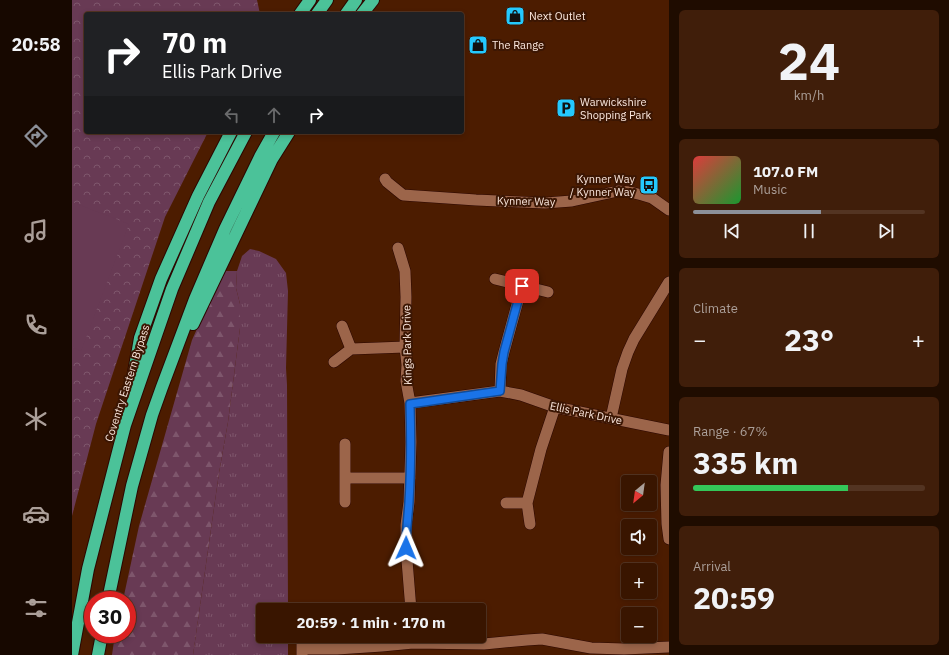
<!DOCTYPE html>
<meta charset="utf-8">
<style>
:root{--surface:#391500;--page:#401e0a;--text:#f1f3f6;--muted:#ab9f99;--line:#533422;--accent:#8c9099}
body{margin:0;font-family:"IBM Plex Sans",sans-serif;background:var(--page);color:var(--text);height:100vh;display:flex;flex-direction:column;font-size:15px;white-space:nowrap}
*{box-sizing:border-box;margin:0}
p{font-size:13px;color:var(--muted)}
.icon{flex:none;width:22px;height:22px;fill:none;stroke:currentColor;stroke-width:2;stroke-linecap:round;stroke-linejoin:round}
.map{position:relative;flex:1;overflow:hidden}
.panel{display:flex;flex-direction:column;gap:10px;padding:10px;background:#1f0c00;width:280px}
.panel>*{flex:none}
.top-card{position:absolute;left:12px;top:12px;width:380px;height:122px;border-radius:4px;box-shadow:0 2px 6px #0003,0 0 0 1px var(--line);background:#202124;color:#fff;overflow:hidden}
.needle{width:26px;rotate:209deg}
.fabs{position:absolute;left:549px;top:475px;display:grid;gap:8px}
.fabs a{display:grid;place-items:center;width:36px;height:36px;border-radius:4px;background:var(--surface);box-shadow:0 2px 6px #0003,0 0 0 1px var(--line);font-size:20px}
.speed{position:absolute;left:12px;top:591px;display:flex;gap:8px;font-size:20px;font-weight:700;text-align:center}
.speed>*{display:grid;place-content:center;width:52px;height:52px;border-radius:50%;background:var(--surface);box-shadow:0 2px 6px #0003,0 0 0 1px var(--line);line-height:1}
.speed .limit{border:6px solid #d22;background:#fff;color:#111}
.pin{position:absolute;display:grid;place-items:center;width:34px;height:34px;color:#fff;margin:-17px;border-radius:8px;box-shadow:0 2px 6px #0006}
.me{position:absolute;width:44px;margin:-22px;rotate:1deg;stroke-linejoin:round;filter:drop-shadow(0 0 3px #0008)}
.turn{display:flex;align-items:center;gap:14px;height:84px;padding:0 12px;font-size:18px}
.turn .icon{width:52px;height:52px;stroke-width:2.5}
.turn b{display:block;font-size:28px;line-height:34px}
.lanes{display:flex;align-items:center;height:38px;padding:0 12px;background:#0003;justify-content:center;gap:20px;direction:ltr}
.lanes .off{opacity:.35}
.big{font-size:30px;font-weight:700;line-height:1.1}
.panel .card{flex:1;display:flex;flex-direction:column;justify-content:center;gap:6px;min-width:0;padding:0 14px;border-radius:6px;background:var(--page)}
.panel .dial{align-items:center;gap:0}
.dial b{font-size:52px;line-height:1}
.song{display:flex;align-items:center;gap:12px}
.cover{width:48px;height:48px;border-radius:6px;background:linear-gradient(135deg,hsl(0 70% 55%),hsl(130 70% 35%))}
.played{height:4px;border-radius:2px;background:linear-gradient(90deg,var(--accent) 55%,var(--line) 55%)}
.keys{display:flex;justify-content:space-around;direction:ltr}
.heat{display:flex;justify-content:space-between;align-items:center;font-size:22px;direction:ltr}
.charge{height:6px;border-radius:3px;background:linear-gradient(90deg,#34c759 67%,var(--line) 0)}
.trip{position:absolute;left:184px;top:603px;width:230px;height:40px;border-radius:4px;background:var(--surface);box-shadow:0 2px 6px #0003,0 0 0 1px var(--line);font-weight:700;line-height:40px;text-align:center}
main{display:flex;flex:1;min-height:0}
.dock{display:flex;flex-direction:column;width:72px;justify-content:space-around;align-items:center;background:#170800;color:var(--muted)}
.dock .icon{width:28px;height:28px}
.dock .active{color:var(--accent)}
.dock b{font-size:18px;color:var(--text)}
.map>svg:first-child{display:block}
</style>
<main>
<nav class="dock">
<b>20:58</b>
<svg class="icon active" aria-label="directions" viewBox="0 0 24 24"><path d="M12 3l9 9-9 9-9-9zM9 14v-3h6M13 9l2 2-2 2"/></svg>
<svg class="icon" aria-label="music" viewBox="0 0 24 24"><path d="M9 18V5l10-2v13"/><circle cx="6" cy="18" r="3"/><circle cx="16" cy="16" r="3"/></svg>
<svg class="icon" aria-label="phone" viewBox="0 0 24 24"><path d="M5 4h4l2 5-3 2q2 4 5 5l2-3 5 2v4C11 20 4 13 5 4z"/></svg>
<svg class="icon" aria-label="climate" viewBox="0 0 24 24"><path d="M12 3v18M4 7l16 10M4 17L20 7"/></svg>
<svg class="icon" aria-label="car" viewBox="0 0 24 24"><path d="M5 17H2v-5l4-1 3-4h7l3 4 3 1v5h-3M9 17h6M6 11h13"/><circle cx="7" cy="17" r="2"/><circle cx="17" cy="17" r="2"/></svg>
<svg class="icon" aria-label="filters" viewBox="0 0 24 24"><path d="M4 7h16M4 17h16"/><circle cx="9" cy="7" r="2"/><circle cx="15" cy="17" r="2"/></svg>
</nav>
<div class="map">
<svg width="597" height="655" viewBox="0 0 597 655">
<defs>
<pattern id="grass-tufts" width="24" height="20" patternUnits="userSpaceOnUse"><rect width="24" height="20" fill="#683a54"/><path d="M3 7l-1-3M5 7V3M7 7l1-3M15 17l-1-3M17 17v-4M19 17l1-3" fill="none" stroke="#7e566c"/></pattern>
<pattern id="forest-firs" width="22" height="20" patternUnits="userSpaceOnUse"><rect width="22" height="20" fill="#683a54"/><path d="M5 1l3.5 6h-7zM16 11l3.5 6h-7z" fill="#7e566c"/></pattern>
<pattern id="park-crowns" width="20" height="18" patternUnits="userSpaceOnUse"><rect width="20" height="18" fill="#683a54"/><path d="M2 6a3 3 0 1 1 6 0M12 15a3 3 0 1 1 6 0" fill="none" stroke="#7e566c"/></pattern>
</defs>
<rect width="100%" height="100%" fill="#4c1c00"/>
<path fill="url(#grass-tufts)" d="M178,249L187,251L204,259L214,273L216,291L214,368L215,385L216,610H191V636H216V655H121L147,473L156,422L168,328V304L164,288L165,271L170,256Z"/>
<path fill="url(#forest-firs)" d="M151,271H165L164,288L168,304V328L156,422L147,473L121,655H40L43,634H55V600H51L67,526L120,340Z"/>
<path fill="url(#park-crowns)" d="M0,0H185L188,14H14V132H136L93,217L24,424L0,516Z"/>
<path fill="#683a54" d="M0,202L57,224L9,351L0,347Z"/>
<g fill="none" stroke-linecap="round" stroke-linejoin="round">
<g stroke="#2b0700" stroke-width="12">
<path id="street" d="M313,179L315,182L331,195L404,200L473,203L500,201L546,191L558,192L570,195L580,198L597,210
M326,248L333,271L334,297L333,347L335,365L334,381L338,403L339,442L337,502L334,525V548L339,610
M423,279L476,292
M279,349L333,347
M262,362L279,349L270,326
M428,391L429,364L432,352L450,286
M338,403L428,391L449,395L483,407L597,430
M539,418L550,369L556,352L562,339L597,282
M273,444V502
M597,452L594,485L595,524L597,539
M273,478H338
M434,503H455
M458,524L455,503L469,449L483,407
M230,649H265L310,646L341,643L412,644L455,640L470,639L519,648L552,649L597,647
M230,655V636"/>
</g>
<g stroke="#2b0700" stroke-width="14">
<path id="highway" d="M228,14L238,0
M245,14L255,0
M274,14L284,0
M290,14L301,0
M121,324L200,159L217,132
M59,390L68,338L89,279L126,196L159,132
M36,600L60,486L80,415L90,387L123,299L153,229L188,157L202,132
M0,655L16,569L53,425L100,289L137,202L174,132
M26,655L30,634"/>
</g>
<use href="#street" stroke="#9c654a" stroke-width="11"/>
<use href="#highway" stroke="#4bc299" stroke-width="12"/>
</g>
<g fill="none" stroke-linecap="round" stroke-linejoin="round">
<g stroke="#114b97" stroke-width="10">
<path id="route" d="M334,548C334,532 336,517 337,502C339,469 339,436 338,404L428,391L430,364L432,352L450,286"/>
</g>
<use href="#route" stroke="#1a73e8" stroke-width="7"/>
</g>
<defs>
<g id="shop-square" transform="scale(1)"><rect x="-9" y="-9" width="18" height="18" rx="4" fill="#24c9fe" stroke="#3b1603"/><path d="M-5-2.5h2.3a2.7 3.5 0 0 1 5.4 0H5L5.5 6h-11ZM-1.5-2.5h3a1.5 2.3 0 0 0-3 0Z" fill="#111"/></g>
<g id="parking-square" transform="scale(1)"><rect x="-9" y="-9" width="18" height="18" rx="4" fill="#24c9fe" stroke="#3b1603"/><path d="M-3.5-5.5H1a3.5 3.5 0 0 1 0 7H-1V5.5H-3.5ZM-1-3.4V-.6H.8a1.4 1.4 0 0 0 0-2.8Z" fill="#111"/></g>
<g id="bus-square" transform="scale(1)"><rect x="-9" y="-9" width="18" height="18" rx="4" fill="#24c9fe" stroke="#3b1603"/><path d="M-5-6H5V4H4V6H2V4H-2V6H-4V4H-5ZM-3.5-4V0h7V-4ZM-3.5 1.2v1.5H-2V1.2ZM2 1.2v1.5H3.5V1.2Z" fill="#111"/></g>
</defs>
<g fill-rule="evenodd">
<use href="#shop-square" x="443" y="16"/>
<use href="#shop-square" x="406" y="45"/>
<use href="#parking-square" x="494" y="108"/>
<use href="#bus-square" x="577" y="185"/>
</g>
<g text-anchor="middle" stroke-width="4" stroke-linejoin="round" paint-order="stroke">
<g font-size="11" fill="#fce8df" stroke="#3b1603" text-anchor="start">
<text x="457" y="20">Next Outlet</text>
<text x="420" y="49">The Range</text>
<text x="508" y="106">Warwickshire<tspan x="508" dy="13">Shopping Park</tspan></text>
<text x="563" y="183" text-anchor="end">Kynner Way<tspan x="563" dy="13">/ Kynner Way</tspan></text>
</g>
<g font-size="11" fill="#fce8df" stroke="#3b1603">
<text transform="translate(454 201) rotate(1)" y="4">Kynner Way</text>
<text transform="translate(335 345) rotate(-91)" y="4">Kings Park Drive</text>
<text transform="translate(55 383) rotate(-72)" y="4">Coventry Eastern Bypass</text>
<text transform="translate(514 413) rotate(12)" y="4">Ellis Park Drive</text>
</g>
</g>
</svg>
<div class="fabs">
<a><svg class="needle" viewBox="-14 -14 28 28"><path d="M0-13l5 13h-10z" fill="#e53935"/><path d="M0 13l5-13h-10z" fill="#ab9f99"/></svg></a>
<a><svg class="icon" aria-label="sound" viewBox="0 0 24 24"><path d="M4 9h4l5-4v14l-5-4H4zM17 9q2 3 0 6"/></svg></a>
<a>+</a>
<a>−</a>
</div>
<div class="speed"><div class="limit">30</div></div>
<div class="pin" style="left:450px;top:286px;background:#d93025"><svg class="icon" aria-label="arrive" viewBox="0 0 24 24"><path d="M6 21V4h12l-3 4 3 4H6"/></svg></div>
<svg class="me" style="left:334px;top:548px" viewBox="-20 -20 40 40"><path d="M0-17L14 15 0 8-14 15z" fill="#1a73e8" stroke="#fff" stroke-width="4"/></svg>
<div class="trip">20:59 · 1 min · 170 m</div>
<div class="top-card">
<div class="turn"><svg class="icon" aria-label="right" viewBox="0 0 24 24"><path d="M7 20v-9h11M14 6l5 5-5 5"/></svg><div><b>70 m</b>Ellis Park Drive</div></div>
<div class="lanes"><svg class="icon off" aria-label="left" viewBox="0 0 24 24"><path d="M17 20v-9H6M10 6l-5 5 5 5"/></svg><svg class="icon off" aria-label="ahead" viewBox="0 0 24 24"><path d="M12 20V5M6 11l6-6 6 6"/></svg><svg class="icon" aria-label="right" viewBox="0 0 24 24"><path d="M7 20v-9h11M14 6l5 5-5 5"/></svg></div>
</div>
</div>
<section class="panel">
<div class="card dial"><b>24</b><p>km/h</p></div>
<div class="card">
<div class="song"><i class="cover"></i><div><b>107.0 FM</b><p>Music</p></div></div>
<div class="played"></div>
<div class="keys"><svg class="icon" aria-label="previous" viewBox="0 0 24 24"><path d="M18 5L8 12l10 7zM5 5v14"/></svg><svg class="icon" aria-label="pause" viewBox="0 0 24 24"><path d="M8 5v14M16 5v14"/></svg><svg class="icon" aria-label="next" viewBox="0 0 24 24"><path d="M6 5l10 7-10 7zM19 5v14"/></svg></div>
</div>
<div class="card"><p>Climate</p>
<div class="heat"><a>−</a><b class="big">23°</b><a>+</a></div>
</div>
<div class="card"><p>Range · 67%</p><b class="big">335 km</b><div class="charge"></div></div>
<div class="card"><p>Arrival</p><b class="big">20:59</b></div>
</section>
</main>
